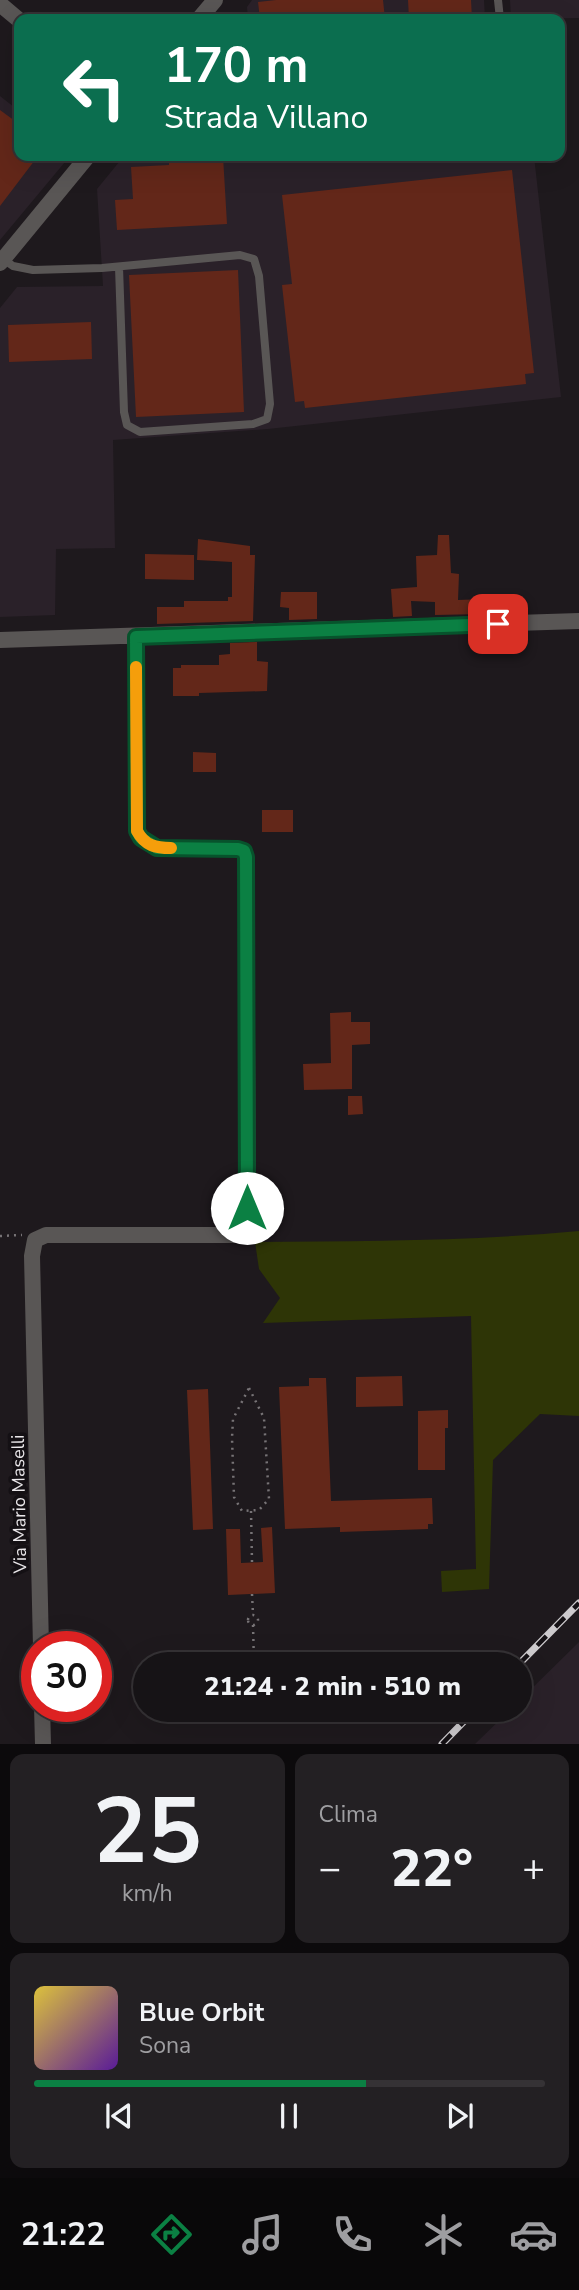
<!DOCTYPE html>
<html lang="it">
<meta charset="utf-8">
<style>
:root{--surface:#161316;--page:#232023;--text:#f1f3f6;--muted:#9e9ea1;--line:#353235;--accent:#0b8043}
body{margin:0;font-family:"Nunito Sans",sans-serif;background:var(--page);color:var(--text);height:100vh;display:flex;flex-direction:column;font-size:26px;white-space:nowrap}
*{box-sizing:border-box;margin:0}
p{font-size:23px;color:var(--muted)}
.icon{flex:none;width:38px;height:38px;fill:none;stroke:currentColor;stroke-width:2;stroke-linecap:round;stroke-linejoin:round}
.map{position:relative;height:1744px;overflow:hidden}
.panel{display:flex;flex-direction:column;gap:10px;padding:10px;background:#0c0a0c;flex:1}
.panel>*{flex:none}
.hud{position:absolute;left:14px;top:14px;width:551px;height:147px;border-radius:14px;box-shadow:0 7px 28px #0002,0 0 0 2px var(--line);background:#0b6e4f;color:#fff;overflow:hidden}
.speed{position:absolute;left:21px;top:1631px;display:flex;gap:14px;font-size:35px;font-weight:700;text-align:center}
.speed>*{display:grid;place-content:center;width:91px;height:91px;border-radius:50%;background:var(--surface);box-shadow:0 7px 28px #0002,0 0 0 2px var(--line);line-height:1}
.speed .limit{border:10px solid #d22;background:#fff;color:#111}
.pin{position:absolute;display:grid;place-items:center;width:60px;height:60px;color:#fff;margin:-30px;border-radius:14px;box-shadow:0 4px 10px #0006}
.me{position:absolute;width:77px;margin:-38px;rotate:0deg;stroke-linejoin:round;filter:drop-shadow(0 0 5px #0008)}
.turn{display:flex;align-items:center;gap:24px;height:147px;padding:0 35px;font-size:32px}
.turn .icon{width:91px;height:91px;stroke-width:2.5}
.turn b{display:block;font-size:49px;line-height:60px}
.big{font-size:52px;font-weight:800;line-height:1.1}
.panel .tile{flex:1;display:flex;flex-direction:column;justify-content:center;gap:10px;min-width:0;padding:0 24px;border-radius:14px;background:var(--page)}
.panel .dial{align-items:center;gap:0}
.dial b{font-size:91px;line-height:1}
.song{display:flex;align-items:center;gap:21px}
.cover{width:84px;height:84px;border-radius:10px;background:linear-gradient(135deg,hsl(50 70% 55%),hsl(270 70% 35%))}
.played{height:7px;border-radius:4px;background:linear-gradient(90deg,var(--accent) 65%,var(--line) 65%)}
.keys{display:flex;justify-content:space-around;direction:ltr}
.heat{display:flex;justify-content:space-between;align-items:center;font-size:38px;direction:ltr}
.panel .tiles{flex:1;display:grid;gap:10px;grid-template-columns:1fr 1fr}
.tile:last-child{grid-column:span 2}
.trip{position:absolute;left:133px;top:1652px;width:399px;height:70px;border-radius:35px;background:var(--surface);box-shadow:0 7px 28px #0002,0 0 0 2px var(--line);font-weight:800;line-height:70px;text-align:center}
.tab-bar{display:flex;height:112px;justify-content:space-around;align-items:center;background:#090809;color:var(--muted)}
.tab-bar .icon{width:49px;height:49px}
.tab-bar .on{color:var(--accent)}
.tab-bar b{font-size:32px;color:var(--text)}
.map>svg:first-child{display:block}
</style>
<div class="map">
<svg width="579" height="1744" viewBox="0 0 579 1744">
<rect width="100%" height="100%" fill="#1e191d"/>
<path fill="#2a2129" d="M252,0H484L485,19H248L247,7Z
M510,0H579V18L511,19Z
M0,96L19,111V156H70L0,240Z
M124,156H534L561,397L268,429L113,440L115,548L56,549L55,615L0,617V308L17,287L103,286L97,189Z
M579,1642V1744H475L510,1710H520V1700Z"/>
<path fill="#2e3506" d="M579,1231V1416L540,1414L493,1460L489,1589L442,1592L441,1571L476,1569L471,1316L263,1323L280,1298L259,1269L255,1242C363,1241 471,1241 579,1231Z"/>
<path fill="#632719" d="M276,0H383L385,19H260L258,2Z
M408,0H471L472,19H409Z
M0,110L19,124V156H38L0,206Z
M169,156H223L227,224L117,230L115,200L133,199L131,167L169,165Z
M512,170L534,373L525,374L526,384L305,408L304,401L295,402L282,285L292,284L282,195Z
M238,270L244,412L136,417L129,275Z
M91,322L92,359L9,362L8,325Z
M438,535H449L451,573L459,574L458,600L484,599V614L435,615V602L411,601L412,616L393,617L391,589L417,587L416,556L437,555Z
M198,539L250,546V555H255L253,621L157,624V607H184V601H228V597H232V562L197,560Z
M145,554L194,555V580L145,579Z
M281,592H317V619L289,620V608L280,607Z
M257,642V661L268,662L267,691L199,693V696H173V668H181V665H219V655L230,654V643Z
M193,752L216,753V772H193Z
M262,810H293V832H262Z
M351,1012V1022H370V1044L352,1045V1089L304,1090L303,1064L331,1063L330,1013Z
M348,1096H362L363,1114L348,1115Z
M402,1376L403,1406L356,1407V1377Z
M309,1378H326L331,1501L432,1498L433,1524H428V1529L340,1532V1527L285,1529L279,1387L309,1386Z
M208,1389L213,1529L193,1530L187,1390Z
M448,1410V1428H445V1470H418V1411Z
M272,1527L275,1593L228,1595L226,1529H240L241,1563L263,1562L261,1528Z"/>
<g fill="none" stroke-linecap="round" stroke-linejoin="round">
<path stroke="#777376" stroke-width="2.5" stroke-dasharray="2 5" stroke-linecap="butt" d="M0,1236L22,1235
M249,1388L264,1418L269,1499L259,1510L242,1511L234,1497L232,1438L233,1419Z
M251,1511L252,1562
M252,1594L253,1614
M248 1620a5 5 0 1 1 10 0a5 5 0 1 1-10 0Z
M253,1625L254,1664
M254,1710V1713"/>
<path stroke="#595655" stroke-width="8" d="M498,0L500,19
M3,259L13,266L33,270L102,268L240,255L254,259L259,276L270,404L267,419L253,424L140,432L127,425L124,412L119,267"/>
<path stroke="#595655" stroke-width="16" d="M0,4L19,20
M199,19L215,0
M0,263L88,156
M136,637L137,831L141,838L157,848L238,849L244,851L246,857L248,1208
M0,640L579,621
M41,1647L32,1256L35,1240L46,1235H248
M42,1706L43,1744"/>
<g stroke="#cdcacd" stroke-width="7">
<path id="rail" d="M519,1664L579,1603
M442,1744L475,1710"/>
</g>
<use href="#rail" stroke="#141014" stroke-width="4.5" stroke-dasharray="13" stroke-linecap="butt"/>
</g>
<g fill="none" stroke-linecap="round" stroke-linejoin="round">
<g stroke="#07532c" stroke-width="18">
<path id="route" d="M247,1208L246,857L244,851L238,849L157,848L141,838L137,831L136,637L498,624"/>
</g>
<use href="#route" stroke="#0b8043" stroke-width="12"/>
<path stroke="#f59e0b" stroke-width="12" d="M136,667L137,831C145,846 156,848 171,848"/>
</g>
<g text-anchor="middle" stroke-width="7" stroke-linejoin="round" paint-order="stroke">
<g font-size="18" fill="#eae7ea" stroke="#141014">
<text transform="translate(19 1504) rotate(-91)" y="6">Via Mario Maselli</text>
</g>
</g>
</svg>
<div class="speed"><div class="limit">30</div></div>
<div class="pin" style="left:498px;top:624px;background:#d93025"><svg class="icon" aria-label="arrive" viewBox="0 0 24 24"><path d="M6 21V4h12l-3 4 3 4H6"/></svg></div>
<svg class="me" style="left:247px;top:1208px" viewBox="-20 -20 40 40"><circle r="19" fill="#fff"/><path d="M0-13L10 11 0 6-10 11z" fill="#0b8043"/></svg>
<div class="trip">21:24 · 2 min · 510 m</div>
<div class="hud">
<div class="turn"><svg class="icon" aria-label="left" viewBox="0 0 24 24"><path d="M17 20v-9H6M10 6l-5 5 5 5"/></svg><div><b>170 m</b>Strada Villano</div></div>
</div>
</div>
<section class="panel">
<div class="tiles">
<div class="tile dial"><b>25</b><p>km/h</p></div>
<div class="tile"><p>Clima</p>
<div class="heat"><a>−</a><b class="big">22°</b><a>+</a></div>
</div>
<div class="tile">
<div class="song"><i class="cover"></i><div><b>Blue Orbit</b><p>Sona</p></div></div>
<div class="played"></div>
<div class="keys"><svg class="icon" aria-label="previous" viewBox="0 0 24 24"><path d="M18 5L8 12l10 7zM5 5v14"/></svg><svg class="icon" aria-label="pause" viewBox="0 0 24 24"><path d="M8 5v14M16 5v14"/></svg><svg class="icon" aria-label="next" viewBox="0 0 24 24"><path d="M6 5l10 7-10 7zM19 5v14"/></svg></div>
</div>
</div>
</section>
<nav class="tab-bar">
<b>21:22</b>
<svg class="icon on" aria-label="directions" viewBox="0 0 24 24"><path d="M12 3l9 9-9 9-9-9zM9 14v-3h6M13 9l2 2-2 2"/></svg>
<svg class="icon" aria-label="music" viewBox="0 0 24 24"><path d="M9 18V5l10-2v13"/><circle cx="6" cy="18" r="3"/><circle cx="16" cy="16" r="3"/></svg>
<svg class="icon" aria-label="phone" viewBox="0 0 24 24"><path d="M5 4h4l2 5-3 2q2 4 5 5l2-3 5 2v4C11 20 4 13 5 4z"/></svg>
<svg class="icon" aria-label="climate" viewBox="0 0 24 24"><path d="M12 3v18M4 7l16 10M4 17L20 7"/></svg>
<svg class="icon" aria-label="car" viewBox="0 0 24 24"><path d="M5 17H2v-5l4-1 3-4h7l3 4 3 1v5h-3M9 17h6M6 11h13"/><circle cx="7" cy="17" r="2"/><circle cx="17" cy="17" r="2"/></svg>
</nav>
